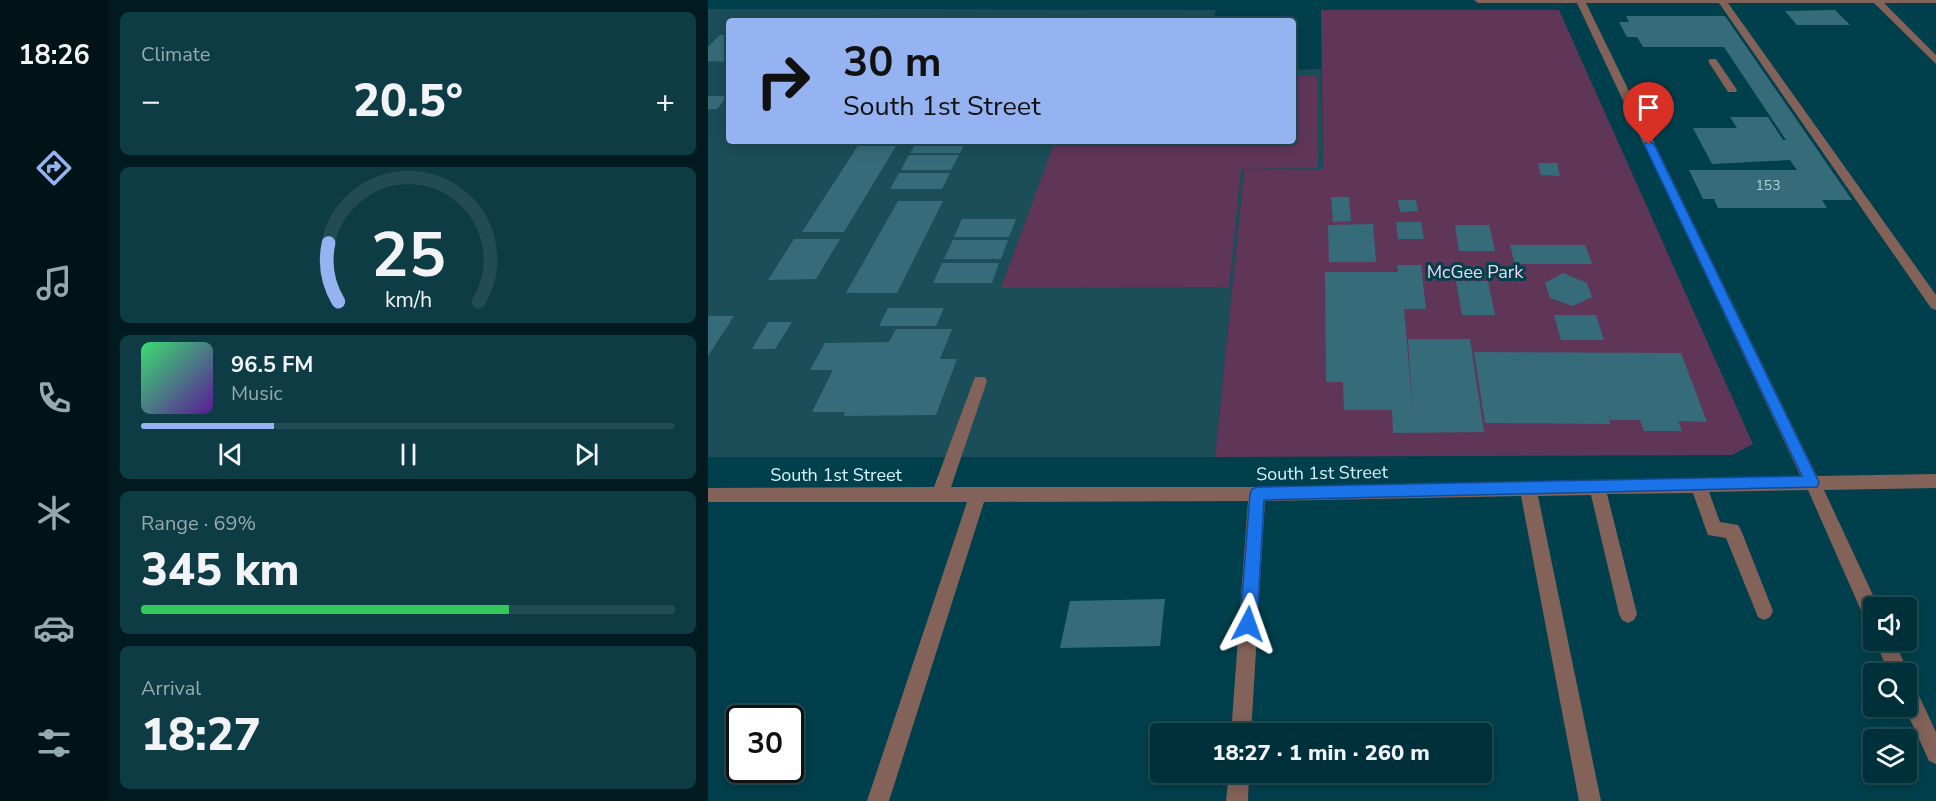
<!DOCTYPE html>
<meta charset="utf-8">
<style>
:root{--surface:#003039;--page:#0e3c44;--text:#f1f3f6;--muted:#95a9ae;--line:#224b53;--accent:#95b2f1}
body{margin:0;font-family:"Nunito Sans",sans-serif;background:var(--page);color:var(--text);height:100vh;display:flex;flex-direction:column;font-size:22px;white-space:nowrap}
*{box-sizing:border-box;margin:0}
p{font-size:20px;color:var(--muted)}
.icon{flex:none;width:33px;height:33px;fill:none;stroke:currentColor;stroke-width:2;stroke-linecap:round;stroke-linejoin:round}
.map{position:relative;flex:1;overflow:hidden}
.panel{display:flex;flex-direction:column;gap:12px;padding:12px;background:#001a1f;width:600px}
.panel>*{flex:none}
.top-card{position:absolute;left:18px;top:18px;width:570px;height:126px;border-radius:6px;box-shadow:0 3px 15px #0003,0 0 0 2px var(--line);background:#95b2f1;color:#111;overflow:hidden}
.fabs{position:absolute;left:1155px;top:597px;display:grid;gap:12px}
.fabs a{display:grid;place-items:center;width:54px;height:54px;border-radius:6px;background:var(--surface);box-shadow:0 3px 15px #0003,0 0 0 2px var(--line);font-size:30px}
.speed{position:absolute;left:18px;top:705px;display:flex;gap:12px;font-size:30px;font-weight:700;text-align:center}
.speed>*{display:grid;place-content:center;width:78px;height:78px;border-radius:50%;background:var(--surface);box-shadow:0 3px 15px #0003,0 0 0 2px var(--line);line-height:1}
.speed .limit{border:3px solid #111;border-radius:9px;background:#fff;color:#111}
.pin{position:absolute;display:grid;place-items:center;width:51px;height:51px;color:#fff;margin:-62px -26px;border-radius:50% 50% 50% 0;rotate:-45deg;box-shadow:0 0 6px #0007}
.pin .icon{rotate:45deg}
.me{position:absolute;width:66px;margin:-33px;rotate:4deg;stroke-linejoin:round;filter:drop-shadow(0 0 4px #0008)}
.turn{display:flex;align-items:center;gap:21px;height:126px;padding:0 18px;font-size:27px}
.turn .icon{width:78px;height:78px;stroke-width:2.5}
.turn b{display:block;font-size:42px;line-height:51px}
.big{font-size:45px;font-weight:800;line-height:1.1}
.panel .card{flex:1;display:flex;flex-direction:column;justify-content:center;gap:9px;min-width:0;padding:0 21px;border-radius:9px;background:var(--page)}
.panel .dial{align-items:center;gap:0}
.dial svg{height:156px;overflow:visible;fill:none;stroke:var(--line);stroke-width:7;stroke-linecap:round;text-anchor:middle}
.dial text{fill:var(--text);stroke:none}
.song{display:flex;align-items:center;gap:18px}
.cover{width:72px;height:72px;border-radius:9px;background:linear-gradient(135deg,hsl(140 70% 55%),hsl(270 70% 35%))}
.played{height:6px;border-radius:3px;background:linear-gradient(90deg,var(--accent) 25%,var(--line) 25%)}
.keys{display:flex;justify-content:space-around;direction:ltr}
.heat{display:flex;justify-content:space-between;align-items:center;font-size:33px;direction:ltr}
.charge{height:9px;border-radius:4px;background:linear-gradient(90deg,#34c759 69%,var(--line) 0)}
.trip{position:absolute;left:442px;top:723px;width:342px;height:60px;border-radius:6px;background:var(--surface);box-shadow:0 3px 15px #0003,0 0 0 2px var(--line);font-weight:800;line-height:60px;text-align:center}
main{display:flex;flex:1;min-height:0}
.menu{display:flex;flex-direction:column;width:108px;justify-content:space-around;align-items:center;background:#001317;color:var(--muted)}
.menu .icon{width:42px;height:42px}
.menu .selected{color:var(--accent)}
.menu b{font-size:27px;color:var(--text)}
.map>svg:first-child{display:block}
</style>
<main>
<nav class="menu">
<b>18:26</b>
<svg class="icon selected" aria-label="directions" viewBox="0 0 24 24"><path d="M12 3l9 9-9 9-9-9zM9 14v-3h6M13 9l2 2-2 2"/></svg>
<svg class="icon" aria-label="music" viewBox="0 0 24 24"><path d="M9 18V5l10-2v13"/><circle cx="6" cy="18" r="3"/><circle cx="16" cy="16" r="3"/></svg>
<svg class="icon" aria-label="phone" viewBox="0 0 24 24"><path d="M5 4h4l2 5-3 2q2 4 5 5l2-3 5 2v4C11 20 4 13 5 4z"/></svg>
<svg class="icon" aria-label="climate" viewBox="0 0 24 24"><path d="M12 3v18M4 7l16 10M4 17L20 7"/></svg>
<svg class="icon" aria-label="car" viewBox="0 0 24 24"><path d="M5 17H2v-5l4-1 3-4h7l3 4 3 1v5h-3M9 17h6M6 11h13"/><circle cx="7" cy="17" r="2"/><circle cx="17" cy="17" r="2"/></svg>
<svg class="icon" aria-label="filters" viewBox="0 0 24 24"><path d="M4 7h16M4 17h16"/><circle cx="9" cy="7" r="2"/><circle cx="15" cy="17" r="2"/></svg>
</nav>
<section class="panel">
<div class="card"><p>Climate</p>
<div class="heat"><a>−</a><b class="big">20.5°</b><a>+</a></div>
</div>
<div class="card dial"><svg viewBox="0 0 100 80">
<path d="M14 69A42 42 0 1 1 86 69"/>
<path d="M14 69A42 42 0 0 1 9 39" stroke="#95b2f1"/>
<text x="50" y="56" font-size="32" font-weight="700">25</text>
<text x="50" y="72" font-size="11">km/h</text>
</svg></div>
<div class="card">
<div class="song"><i class="cover"></i><div><b>96.5 FM</b><p>Music</p></div></div>
<div class="played"></div>
<div class="keys"><svg class="icon" aria-label="previous" viewBox="0 0 24 24"><path d="M18 5L8 12l10 7zM5 5v14"/></svg><svg class="icon" aria-label="pause" viewBox="0 0 24 24"><path d="M8 5v14M16 5v14"/></svg><svg class="icon" aria-label="next" viewBox="0 0 24 24"><path d="M6 5l10 7-10 7zM19 5v14"/></svg></div>
</div>
<div class="card"><p>Range · 69%</p><b class="big">345 km</b><div class="charge"></div></div>
<div class="card"><p>Arrival</p><b class="big">18:27</b></div>
</section>
<div class="map">
<svg width="1228" height="801" viewBox="0 0 1228 801">
<rect width="100%" height="100%" fill="#00404c"/>
<path fill="#1b4e59" d="M0,9L508,10L505,21H21V141H585V70L613,69L615,170H536L507,457H0Z"/>
<path fill="#603658" d="M613,10H851L1045,444L1024,455L507,457L536,170H615Z
M585,76H609L610,168L533,169L521,287L293,288L347,141H585Z"/>
<path fill="#366c79" d="M1127,10L1142,25H1089L1077,11Z
M918,16H1017L1144,200H1114L1119,208H1010L1006,199H995L981,170H1089L1082,160L1004,164L985,128H1029L1022,117H1060L1075,140H1078L1016,47H935L929,37H919L911,22H921Z
M335,17H375L374,21H333Z
M394,17H422L421,21H393Z
M449,17H490L489,21H448Z
M12,35H21V62L0,61V47Z
M0,96H20L9,109H0Z
M153,141H191L136,232H94Z
M209,141H258L252,153H202Z
M201,155H251L243,170H193Z
M830,163H849L852,176L833,175Z
M191,173H242L234,189H182Z
M623,197H641L643,221L625,222Z
M690,200H708L710,211L692,212Z
M190,201H235L189,293H138Z
M254,219H308L301,237H246Z
M688,222H713L716,239H690Z
M665,224L668,262H621L620,225Z
M747,225H781L787,251H751Z
M86,239H132L108,279L60,280Z
M245,240H300L293,259H236Z
M802,245H877L884,264H807Z
M234,263H291L284,283H225Z
M689,265H713L718,309H696L705,413L700,339H762L776,432L685,433L684,410H636L635,382H618L617,272H690Z
M855,273L879,283L884,297L865,306L842,298L837,283Z
M748,281H780L787,315H754Z
M180,308H236L228,326H171Z
M846,315H888L896,340H853Z
M1,316H26L0,356V318Z
M60,322H84L67,349H44Z
M188,329H244L232,359H249L228,415L136,416L137,412H104L125,370H102L117,343L181,342Z
M766,352L973,353L999,422L970,421L974,431H936L932,420H902L900,413L902,424L777,423Z
M457,599L452,646L352,648L362,601Z"/>
<g fill="none" stroke-linecap="round" stroke-linejoin="round">
<path fill="#836259" fill-rule="evenodd" d="M766,0H1228V3H1176L1228,55V64L1166,3H1020L1228,295V310L1223,308L1011,3H878L1109,476L1228,474V488L1116,490L1171,608H1166V627L1159,624L1100,490L1001,492L1012,522L1030,525L1033,530L1065,611L1062,617L1056,620L1050,617L1018,538L1000,535L985,493L899,494L929,614L926,620L920,623L914,620L911,614L883,495L830,496L893,801H871L813,496L557,501L543,734H523L540,501L276,502L181,801H159L259,502H0V488L226,487L267,377H277L279,381L243,487H549L1093,477L869,3H770Z
M1002,59H1008L1029,90L1028,92H1020L1000,61Z
M1167,640H1186L1201,674L1198,679V674H1181Z
M1198,680L1205,683L1228,732V764L1221,761L1196,706H1198Z
M521,772H541L540,801H518Z"/>
</g>
<path fill="#1a73e8" stroke="#114b97" stroke-width="1.5" d="M941,141L946,144L1109,478L1111,482L1109,487L556,500L549,624L546,630L540,633L535,630L532,624L542,494L544,489L549,487L1094,476L936,144Z"/>
<g text-anchor="middle" stroke-width="6" stroke-linejoin="round" paint-order="stroke">
<g font-size="14" fill="#aed0d8">
<text x="1060" y="190">153</text>
</g>
<g font-size="18" fill="#f8d5ef" stroke="#00404c">
<text x="767" y="278">McGee Park</text>
</g>
<g font-size="18" fill="#d6f1f8" stroke="#00404c">
<text transform="translate(614 473) rotate(-1)" y="6">South 1st Street</text>
<text x="128" y="481">South 1st Street</text>
</g>
</g>
</svg>
<div class="fabs">
<a><svg class="icon" aria-label="sound" viewBox="0 0 24 24"><path d="M4 9h4l5-4v14l-5-4H4zM17 9q2 3 0 6"/></svg></a>
<a><svg class="icon" aria-label="search" viewBox="0 0 24 24"><circle cx="10" cy="10" r="6"/><path d="M15 15l6 6"/></svg></a>
<a><svg class="icon" aria-label="layers" viewBox="0 0 24 24"><path d="M12 4l9 5-9 5-9-5zM3 14l9 5 9-5"/></svg></a>
</div>
<div class="speed"><div class="limit">30</div></div>
<div class="pin" style="left:941px;top:144px;background:#d93025"><svg class="icon" aria-label="arrive" viewBox="0 0 24 24"><path d="M6 21V4h12l-3 4 3 4H6"/></svg></div>
<svg class="me" style="left:540px;top:624px" viewBox="-20 -20 40 40"><path d="M0-17L14 15 0 8-14 15z" fill="#1a73e8" stroke="#fff" stroke-width="4"/></svg>
<div class="trip">18:27 · 1 min · 260 m</div>
<div class="top-card">
<div class="turn"><svg class="icon" aria-label="right" viewBox="0 0 24 24"><path d="M7 20v-9h11M14 6l5 5-5 5"/></svg><div><b>30 m</b>South 1st Street</div></div>
</div>
</div>
</main>
